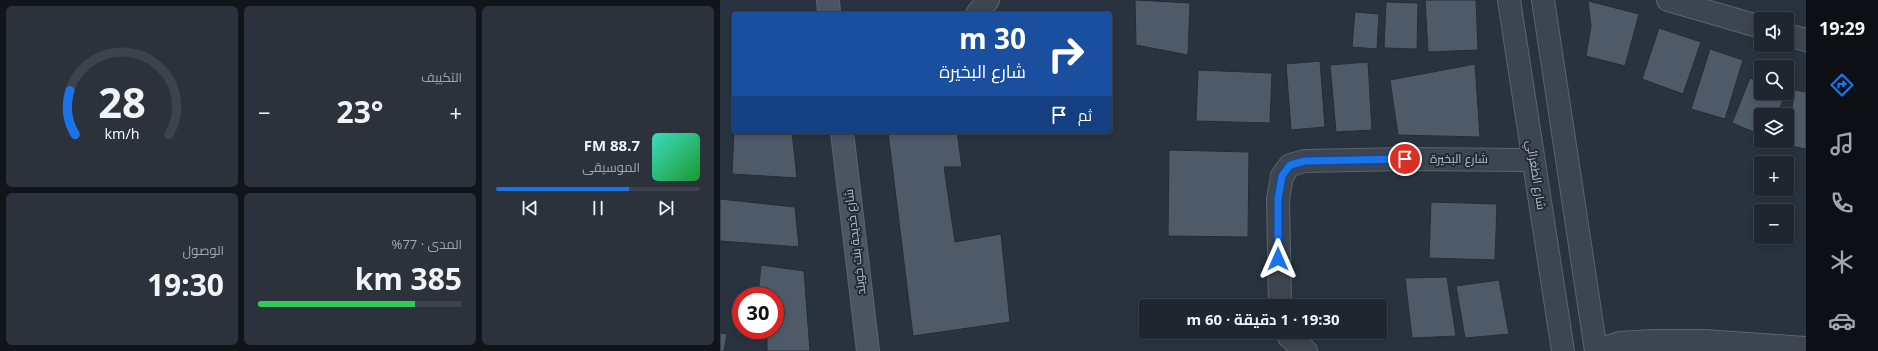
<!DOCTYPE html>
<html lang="ar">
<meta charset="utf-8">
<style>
:root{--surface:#1f2630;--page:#2c323c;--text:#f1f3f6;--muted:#a1a5ab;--line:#3c434c;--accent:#1a73e8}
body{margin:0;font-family:"Noto Sans",Cairo,sans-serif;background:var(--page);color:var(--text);direction:rtl;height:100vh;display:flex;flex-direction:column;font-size:15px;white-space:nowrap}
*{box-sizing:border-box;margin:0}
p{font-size:13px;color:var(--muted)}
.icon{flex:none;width:22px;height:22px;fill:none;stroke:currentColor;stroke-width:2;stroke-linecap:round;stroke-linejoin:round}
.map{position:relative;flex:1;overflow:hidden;direction:ltr}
.sheet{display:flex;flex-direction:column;gap:6px;padding:6px;background:#11151a;width:720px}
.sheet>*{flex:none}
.top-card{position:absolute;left:12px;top:12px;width:380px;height:122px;border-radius:4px;box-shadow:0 2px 6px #0003,0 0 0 1px var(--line);direction:rtl;background:#1a4fa0;color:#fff;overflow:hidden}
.tools{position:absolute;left:1034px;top:12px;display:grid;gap:8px}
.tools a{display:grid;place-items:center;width:40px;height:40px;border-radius:4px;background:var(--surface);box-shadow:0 2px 6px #0003,0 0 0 1px var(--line);font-size:20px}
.speed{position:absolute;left:12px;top:287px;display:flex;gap:8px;font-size:20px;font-weight:700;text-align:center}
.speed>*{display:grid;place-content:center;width:52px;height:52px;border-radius:50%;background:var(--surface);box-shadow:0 2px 6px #0003,0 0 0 1px var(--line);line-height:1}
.speed .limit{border:6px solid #d22;background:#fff;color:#111}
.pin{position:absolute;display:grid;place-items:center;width:34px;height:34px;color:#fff;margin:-17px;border:2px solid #fff;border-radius:50%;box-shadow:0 1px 4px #0007}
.me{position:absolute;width:44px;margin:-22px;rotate:0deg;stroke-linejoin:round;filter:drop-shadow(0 0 3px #0008)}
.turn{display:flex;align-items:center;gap:14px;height:84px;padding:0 20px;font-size:18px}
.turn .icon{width:52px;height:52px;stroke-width:2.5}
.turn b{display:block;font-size:28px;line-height:34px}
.then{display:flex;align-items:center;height:38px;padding:0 20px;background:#0003;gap:8px;font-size:15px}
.big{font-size:30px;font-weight:700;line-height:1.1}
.sheet .card{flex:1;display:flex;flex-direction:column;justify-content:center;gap:6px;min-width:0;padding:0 14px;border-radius:6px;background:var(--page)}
.sheet .dial{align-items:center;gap:0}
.dial svg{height:104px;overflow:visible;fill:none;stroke:var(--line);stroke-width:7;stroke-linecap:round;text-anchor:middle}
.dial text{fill:var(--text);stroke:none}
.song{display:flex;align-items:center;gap:12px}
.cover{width:48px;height:48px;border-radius:6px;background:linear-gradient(135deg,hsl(170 70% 55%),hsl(130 70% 35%))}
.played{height:4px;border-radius:2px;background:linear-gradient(90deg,var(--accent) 65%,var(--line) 65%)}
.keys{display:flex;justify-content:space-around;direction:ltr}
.heat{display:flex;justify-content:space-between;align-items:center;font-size:22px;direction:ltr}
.charge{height:6px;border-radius:3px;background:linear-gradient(90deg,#34c759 77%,var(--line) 0)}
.sheet .tiles{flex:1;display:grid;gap:6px;grid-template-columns:repeat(3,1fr)}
.card:first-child{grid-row:span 2}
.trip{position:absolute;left:419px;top:299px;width:248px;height:40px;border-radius:4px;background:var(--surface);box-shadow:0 2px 6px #0003,0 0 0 1px var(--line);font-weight:700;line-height:40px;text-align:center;direction:rtl}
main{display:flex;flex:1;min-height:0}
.tab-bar{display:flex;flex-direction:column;width:72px;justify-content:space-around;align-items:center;background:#0c0f13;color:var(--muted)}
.tab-bar .icon{width:28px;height:28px}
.tab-bar .on{color:var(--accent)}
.tab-bar b{font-size:18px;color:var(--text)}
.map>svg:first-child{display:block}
</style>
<main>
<nav class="tab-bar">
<b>19:29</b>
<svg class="icon on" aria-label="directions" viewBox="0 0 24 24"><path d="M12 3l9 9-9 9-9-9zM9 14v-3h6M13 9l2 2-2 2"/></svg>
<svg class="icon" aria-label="music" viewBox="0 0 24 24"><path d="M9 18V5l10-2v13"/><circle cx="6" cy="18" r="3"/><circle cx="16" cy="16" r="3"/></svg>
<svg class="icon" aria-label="phone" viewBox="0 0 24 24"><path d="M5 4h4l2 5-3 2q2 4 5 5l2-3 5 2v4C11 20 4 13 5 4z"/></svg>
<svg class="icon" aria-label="climate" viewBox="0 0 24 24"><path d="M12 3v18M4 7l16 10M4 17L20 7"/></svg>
<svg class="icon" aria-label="car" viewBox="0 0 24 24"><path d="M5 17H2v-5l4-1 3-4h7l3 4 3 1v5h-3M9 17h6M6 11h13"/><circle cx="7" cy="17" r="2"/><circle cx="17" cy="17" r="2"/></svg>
</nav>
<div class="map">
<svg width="1086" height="351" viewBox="0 0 1086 351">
<rect width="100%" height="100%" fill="#293340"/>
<path fill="#4f5a69" stroke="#242c37" d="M415,0L470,3L468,55L416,45Z
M705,0H756L758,50L708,52Z
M868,1L919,14L905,66L866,56L871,26Z
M666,2L698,3L697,49L664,48Z
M635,12L659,14L657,49L632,47Z
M939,28L981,42L963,94L922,79Z
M990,49L1023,60L1005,119L971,109Z
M600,61L605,127L571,130L566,64Z
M648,62L652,130L616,132L610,65Z
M755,64L760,137L678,135L670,80Z
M478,70L552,73L550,123L476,121Z
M1030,78L1041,82V93H1066L1057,115H1041V135L1012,123Z
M1075,90L1086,92V149L1066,145Z
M14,131V132H72L77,178L12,174Z
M168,132H237L242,167H224L235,242L281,234L290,322L193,336Z
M449,150L529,152L528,237L448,236Z
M0,199L75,207L79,247L0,241Z
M711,202L777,204L775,260L709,258Z
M41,265L84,271L90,351H47V330H55V296H38Z
M727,277L736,336L692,338L685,278Z
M779,280L789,334L745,338L736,286Z
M0,333L7,334L4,351H0Z"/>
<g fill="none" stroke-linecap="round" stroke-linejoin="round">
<g stroke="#5b636d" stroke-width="24">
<path id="street" d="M789,0L843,351
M823,0L876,351
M948,0L1041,27
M257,14L268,0
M1067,35L1086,40
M560,306L558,199L562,176L570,165L585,161L685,159L813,160
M567,332L569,337L586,351
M876,351L900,343L934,341H985L1086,348"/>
</g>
<g stroke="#5b636d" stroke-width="24">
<path id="secondary" d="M108,0L109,14
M122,132L148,351"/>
</g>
<use href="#street" stroke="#3d4550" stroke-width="22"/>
<use href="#secondary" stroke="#4b5463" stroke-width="22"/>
</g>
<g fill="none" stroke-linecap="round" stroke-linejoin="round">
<g stroke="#114b97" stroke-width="10">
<path id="route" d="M558,259V199L562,176L570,165L585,161L685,159"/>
</g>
<use href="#route" stroke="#1a73e8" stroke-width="7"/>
</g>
<g text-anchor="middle" stroke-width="4" stroke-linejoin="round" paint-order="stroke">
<g font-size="12" fill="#bac0ca" stroke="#222a35">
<text x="739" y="163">شارع البخيرة</text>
<text transform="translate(816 175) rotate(81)" y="4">شارع الطغرائي</text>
<text transform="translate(135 242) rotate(-97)" y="4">شارع خديجة بنت خويلد</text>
</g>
</g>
</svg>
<div class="tools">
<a><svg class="icon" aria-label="sound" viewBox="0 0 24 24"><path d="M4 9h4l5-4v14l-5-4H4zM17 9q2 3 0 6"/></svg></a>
<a><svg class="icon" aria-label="search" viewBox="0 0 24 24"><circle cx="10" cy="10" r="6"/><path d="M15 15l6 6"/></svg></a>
<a><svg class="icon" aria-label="layers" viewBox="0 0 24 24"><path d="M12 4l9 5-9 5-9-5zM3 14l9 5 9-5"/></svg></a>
<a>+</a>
<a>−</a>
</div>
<div class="speed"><div class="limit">30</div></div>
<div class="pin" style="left:685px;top:159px;background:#d93025"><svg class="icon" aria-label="arrive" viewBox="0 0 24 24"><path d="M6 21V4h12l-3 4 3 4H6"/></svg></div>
<svg class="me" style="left:558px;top:259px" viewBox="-20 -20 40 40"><path d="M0-17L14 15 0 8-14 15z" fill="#1a73e8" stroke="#fff" stroke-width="4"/></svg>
<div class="trip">19:30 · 1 دقيقة · 60 m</div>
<div class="top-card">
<div class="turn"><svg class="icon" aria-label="right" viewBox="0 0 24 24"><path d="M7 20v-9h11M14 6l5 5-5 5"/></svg><div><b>30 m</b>شارع البخيرة</div></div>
<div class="then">ثم<svg class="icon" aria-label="arrive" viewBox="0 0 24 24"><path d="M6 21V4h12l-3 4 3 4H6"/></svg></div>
</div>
</div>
<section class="sheet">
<div class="tiles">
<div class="card">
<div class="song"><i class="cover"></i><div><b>88.7 FM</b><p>الموسيقى</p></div></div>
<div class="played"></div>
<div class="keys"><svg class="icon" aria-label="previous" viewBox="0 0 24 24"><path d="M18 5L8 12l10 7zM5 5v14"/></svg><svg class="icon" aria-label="pause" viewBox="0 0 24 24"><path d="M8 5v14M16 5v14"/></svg><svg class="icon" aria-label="next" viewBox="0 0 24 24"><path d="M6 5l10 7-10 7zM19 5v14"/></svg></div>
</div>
<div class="card"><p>التكييف</p>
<div class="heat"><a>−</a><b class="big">23°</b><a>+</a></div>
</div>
<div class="card dial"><svg viewBox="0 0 100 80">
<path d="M14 69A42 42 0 1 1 86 69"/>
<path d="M14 69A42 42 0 0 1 10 35" stroke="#1a73e8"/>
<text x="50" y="56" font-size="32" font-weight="700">28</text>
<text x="50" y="72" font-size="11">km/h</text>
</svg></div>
<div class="card"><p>المدى · 77%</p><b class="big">385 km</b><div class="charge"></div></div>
<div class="card"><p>الوصول</p><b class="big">19:30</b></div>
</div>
</section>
</main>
